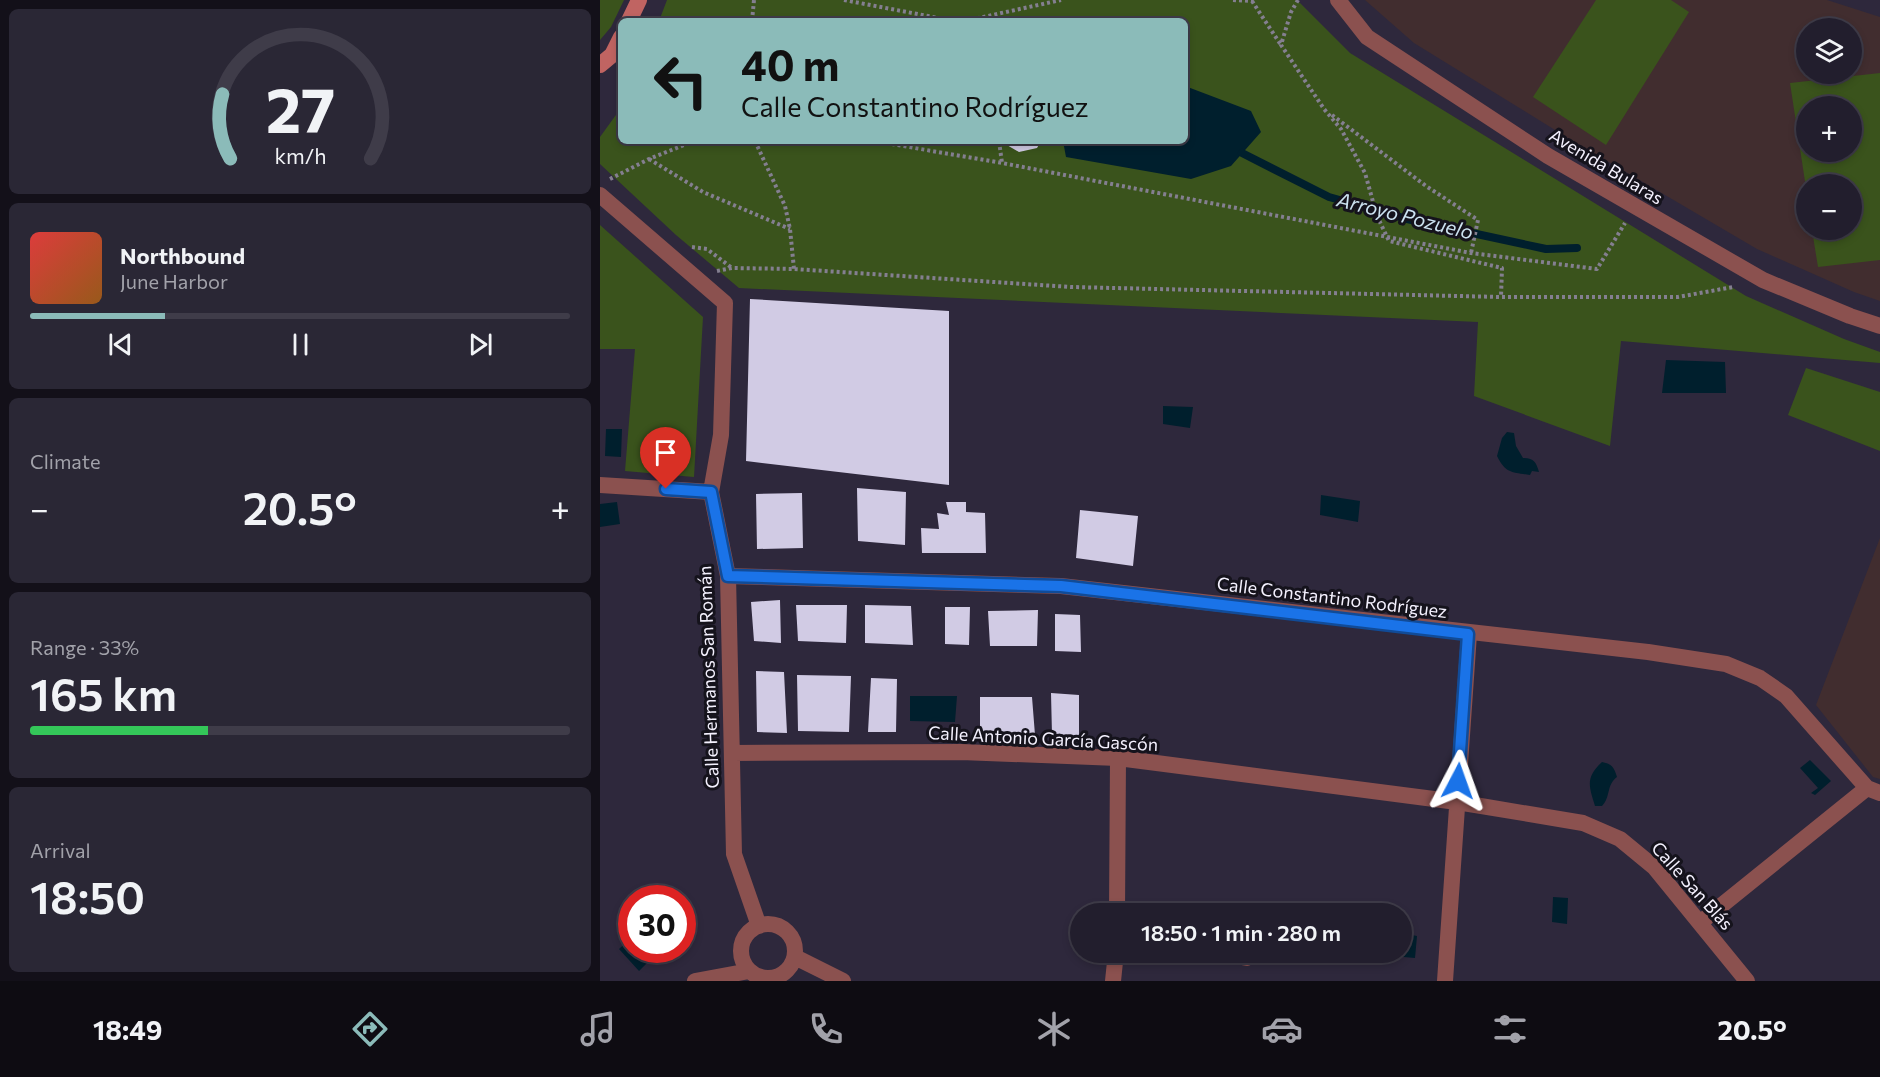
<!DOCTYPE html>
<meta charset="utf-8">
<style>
:root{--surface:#221e2d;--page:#2a2735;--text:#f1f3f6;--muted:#a2a2aa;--line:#3f3c49;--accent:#8bbbb9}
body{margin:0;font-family:Commissioner,sans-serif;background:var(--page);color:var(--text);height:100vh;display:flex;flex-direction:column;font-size:22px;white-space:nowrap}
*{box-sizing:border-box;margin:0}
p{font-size:20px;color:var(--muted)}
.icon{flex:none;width:33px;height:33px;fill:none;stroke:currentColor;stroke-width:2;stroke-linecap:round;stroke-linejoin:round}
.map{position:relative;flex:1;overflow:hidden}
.details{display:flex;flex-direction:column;gap:9px;padding:9px;background:#131019;width:600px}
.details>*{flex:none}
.top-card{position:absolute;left:18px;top:18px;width:570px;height:126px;border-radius:9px;box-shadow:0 3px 9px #0003,0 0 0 2px var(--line);background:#8bbbb9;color:#111;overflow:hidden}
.buttons{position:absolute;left:1196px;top:18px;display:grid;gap:12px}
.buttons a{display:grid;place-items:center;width:66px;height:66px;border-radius:50%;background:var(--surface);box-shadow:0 3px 9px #0003,0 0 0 2px var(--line);font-size:30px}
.speed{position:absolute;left:18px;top:885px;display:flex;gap:12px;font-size:30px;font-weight:700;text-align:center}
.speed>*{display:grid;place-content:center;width:78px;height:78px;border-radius:50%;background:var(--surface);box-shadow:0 3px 9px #0003,0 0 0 2px var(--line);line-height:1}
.speed .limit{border:9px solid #d22;background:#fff;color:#111}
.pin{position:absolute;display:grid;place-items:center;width:51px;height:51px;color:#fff;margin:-62px -26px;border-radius:50% 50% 50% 0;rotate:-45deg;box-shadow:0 0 6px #0007}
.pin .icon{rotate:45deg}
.me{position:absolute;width:66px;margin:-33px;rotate:4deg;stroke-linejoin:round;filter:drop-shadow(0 0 4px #0008)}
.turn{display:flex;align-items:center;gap:21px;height:126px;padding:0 24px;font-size:27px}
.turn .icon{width:78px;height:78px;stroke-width:2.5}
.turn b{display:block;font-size:42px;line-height:51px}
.big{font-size:45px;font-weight:600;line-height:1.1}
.details .card{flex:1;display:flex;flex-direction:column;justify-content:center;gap:9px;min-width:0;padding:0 21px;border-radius:9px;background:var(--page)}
.details .dial{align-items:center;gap:0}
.dial svg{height:156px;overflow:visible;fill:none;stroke:var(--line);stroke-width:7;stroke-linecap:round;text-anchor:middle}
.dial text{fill:var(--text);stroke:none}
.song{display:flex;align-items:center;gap:18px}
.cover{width:72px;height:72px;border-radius:9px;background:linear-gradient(135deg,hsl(0 70% 55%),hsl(30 70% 35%))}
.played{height:6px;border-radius:3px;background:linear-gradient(90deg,var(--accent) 25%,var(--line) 25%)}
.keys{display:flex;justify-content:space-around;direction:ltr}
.heat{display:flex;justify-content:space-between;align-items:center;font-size:33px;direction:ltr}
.charge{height:9px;border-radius:4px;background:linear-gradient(90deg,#34c759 33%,var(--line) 0)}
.trip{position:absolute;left:470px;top:903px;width:342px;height:60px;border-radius:30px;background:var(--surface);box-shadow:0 3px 9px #0003,0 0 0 2px var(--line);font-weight:600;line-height:60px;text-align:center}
.tab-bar{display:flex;height:96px;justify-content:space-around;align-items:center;background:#0e0c12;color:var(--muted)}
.tab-bar .icon{width:42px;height:42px}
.tab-bar .on{color:var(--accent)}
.tab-bar b{font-size:27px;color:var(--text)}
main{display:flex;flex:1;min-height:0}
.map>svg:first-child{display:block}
</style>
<main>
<section class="details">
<div class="card dial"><svg viewBox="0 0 100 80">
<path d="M14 69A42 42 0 1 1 86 69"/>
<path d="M14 69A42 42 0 0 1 10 36" stroke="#8bbbb9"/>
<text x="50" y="56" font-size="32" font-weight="700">27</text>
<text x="50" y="72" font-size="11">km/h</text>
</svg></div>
<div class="card">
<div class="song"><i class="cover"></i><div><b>Northbound</b><p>June Harbor</p></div></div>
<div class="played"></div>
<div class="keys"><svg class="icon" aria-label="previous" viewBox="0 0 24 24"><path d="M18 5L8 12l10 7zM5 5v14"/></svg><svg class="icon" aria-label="pause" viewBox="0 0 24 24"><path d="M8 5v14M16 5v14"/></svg><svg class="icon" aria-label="next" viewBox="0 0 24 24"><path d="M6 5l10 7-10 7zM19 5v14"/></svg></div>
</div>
<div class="card"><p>Climate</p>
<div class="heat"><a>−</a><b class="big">20.5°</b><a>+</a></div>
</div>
<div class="card"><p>Range · 33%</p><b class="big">165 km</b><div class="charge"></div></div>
<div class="card"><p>Arrival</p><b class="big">18:50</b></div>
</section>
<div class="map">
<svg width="1280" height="981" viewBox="0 0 1280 981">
<rect width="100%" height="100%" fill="#2e283c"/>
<path fill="#412d2f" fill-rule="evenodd" d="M765,0H1227L1280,17V301L1254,292L1157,249L968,138L814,43ZM1206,28H1251V74H1206ZM1206,106H1251V152H1206ZM1206,184H1251V230H1206Z
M1280,538V779L1273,777L1216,705Z"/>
<path fill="#3a531c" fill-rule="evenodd" d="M0,0H24L11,27L0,40Z
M67,0H697L750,53L1146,296L1244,339L1280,352V363L1021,341L1010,446L874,396L878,322L139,288L76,235L0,164V137L21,108V141H585V21H59Z
M996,0H1071L1089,12L1006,145L933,97Z
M1280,73V260L1218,267L1212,230H1251V184H1206V188L1190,83ZM1251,106V152H1206V106Z
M0,225L103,317L94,477L25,471L35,349H0Z
M1206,368L1280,392V451L1188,415Z"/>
<path fill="#001f2d" d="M585,86L651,111L661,132L631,166L591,179L466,157L463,141H585Z
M1066,360L1125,362L1126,393H1062Z
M563,406L593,407L590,428L563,424Z
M6,429H22L21,457L5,456Z
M907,432L914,433L916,446L923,458C934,458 936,462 939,472L932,471L930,475C912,472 906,474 897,456L902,438Z
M721,495L760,501L758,522L720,515Z
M17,502L20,524L0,527V504Z
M310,696H357L355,722L310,721Z
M1210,760L1231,781L1215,795L1211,793L1218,788L1200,768Z
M1002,762C1012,764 1014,767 1017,777C1006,785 1011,797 1002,806H995C989,786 985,778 1002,762Z
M953,897L968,898L967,924L952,922Z
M801,933L817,936L815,958L781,955V953L801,952Z
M31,938L32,950H40L49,961L39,971L19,949Z"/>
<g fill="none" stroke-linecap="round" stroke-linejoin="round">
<path stroke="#001f2d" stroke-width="8" d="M642,153L729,197L807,219L946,249L977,248"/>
</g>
<path fill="#d1cbe4" d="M400,141H441L437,148L419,152Z
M150,299L349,311V485L146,461Z
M257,488L306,492L305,545L258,541Z
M202,493L203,548L157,549L156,494Z
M346,502H366V512L385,513L386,553H322L321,528L339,529L337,513L349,515Z
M480,510L538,516L533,566L476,558Z
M180,600L181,643L154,641L151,602Z
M196,605H247L246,643L198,641Z
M265,605L311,606L313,645L265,643Z
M345,607H370L369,645L345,644Z
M438,610L437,646H390L388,611Z
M455,614L480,615L481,652L455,651Z
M156,671L184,672L187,733L157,732Z
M197,675L251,676L249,732L198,731Z
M271,678L297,679L296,732H268Z
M451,693L479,695V737L452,735Z
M380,697H432L435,735L380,734Z"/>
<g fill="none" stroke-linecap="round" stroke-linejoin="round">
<path stroke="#847f90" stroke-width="4" stroke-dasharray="3 3" stroke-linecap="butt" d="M244,0L354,21
M633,0L653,1
M698,0L691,12L681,45L724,109L741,129L765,173L777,216L789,241L902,268L901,297
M652,1L681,45
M152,21L154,0
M365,21L461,0
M732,115L826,186L878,220L871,253
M155,141L185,206L190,229L194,269
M274,141L402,163L871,253L997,269L1025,223
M399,141L402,163
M49,159L103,192L190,229
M10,179L49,159L94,141
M92,247L107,249L132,268
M117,271L132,268L194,269L471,287L901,297H1078L1133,287"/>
<path stroke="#8b514f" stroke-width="16" d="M738,0L767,37L948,156L1163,280L1250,316L1280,326
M0,195L125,303L121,435L111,492L128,576L134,854L159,926
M0,485L111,492
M128,576L461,586L1048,652L1126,664L1160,678L1186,696L1267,788L1280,793
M132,753L361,752L518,758L857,802L983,823L1020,839L1054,867L1147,981
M517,914L518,758
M1101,922L1267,788
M141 951a27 27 0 1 1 54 0a27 27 0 1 1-54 0Z
M614,952L647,958
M195,957L243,981
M95,981L149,971
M513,981L516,952
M845,981L869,634"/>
<path stroke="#c06462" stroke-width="16" d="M29,21L39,0
M0,65L12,55L21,37"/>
</g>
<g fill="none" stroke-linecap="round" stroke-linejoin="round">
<g stroke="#114b97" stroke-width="15">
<path id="route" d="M66,489L111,492L128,576L461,586L868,634L858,781"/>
</g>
<use href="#route" stroke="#1a73e8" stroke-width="10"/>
</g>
<g text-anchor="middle" stroke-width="6" stroke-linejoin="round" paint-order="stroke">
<g font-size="18" fill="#f4f1fe" stroke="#15131c">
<text transform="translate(1006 167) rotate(31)" y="6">Avenida Bularas</text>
<text transform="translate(732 598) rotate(7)" y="6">Calle Constantino Rodríguez</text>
<text transform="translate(109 677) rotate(-92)" y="6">Calle Hermanos San Román</text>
<text transform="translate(443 739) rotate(3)" y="6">Calle Antonio García Gascón</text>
<text transform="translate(1092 886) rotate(48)" y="6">Calle San Blás</text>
</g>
<g font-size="20" font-style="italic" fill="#cde3f0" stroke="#15131c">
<text transform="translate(805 216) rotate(14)" y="7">Arroyo Pozuelo</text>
</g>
</g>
</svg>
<div class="buttons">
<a><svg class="icon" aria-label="layers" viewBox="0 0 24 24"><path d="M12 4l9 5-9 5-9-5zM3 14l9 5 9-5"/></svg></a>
<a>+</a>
<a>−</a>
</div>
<div class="speed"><div class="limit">30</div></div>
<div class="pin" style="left:66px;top:489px;background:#d93025"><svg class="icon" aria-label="arrive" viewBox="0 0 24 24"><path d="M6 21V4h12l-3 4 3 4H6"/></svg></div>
<svg class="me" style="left:858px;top:781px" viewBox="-20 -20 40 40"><path d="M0-17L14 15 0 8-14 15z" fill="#1a73e8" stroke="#fff" stroke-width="4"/></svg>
<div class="trip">18:50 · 1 min · 280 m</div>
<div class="top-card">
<div class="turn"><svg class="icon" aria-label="left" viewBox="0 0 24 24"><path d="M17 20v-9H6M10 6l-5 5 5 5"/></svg><div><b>40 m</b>Calle Constantino Rodríguez</div></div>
</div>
</div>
</main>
<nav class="tab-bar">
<b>18:49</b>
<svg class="icon on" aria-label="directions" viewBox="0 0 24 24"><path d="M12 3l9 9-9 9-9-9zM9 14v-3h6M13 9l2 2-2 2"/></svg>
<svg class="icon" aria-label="music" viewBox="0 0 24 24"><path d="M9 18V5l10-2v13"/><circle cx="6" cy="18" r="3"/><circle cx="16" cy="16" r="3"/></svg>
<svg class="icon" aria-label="phone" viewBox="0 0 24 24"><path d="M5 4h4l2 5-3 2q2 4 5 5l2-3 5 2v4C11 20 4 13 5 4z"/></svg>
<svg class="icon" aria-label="climate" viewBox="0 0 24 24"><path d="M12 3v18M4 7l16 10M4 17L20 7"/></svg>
<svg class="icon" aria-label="car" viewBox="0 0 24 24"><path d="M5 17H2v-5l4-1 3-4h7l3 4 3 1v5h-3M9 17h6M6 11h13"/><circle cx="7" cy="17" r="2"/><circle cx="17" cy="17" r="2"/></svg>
<svg class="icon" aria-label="filters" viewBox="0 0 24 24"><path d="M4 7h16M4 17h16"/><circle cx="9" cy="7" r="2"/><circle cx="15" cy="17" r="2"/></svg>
<b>20.5°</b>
</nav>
